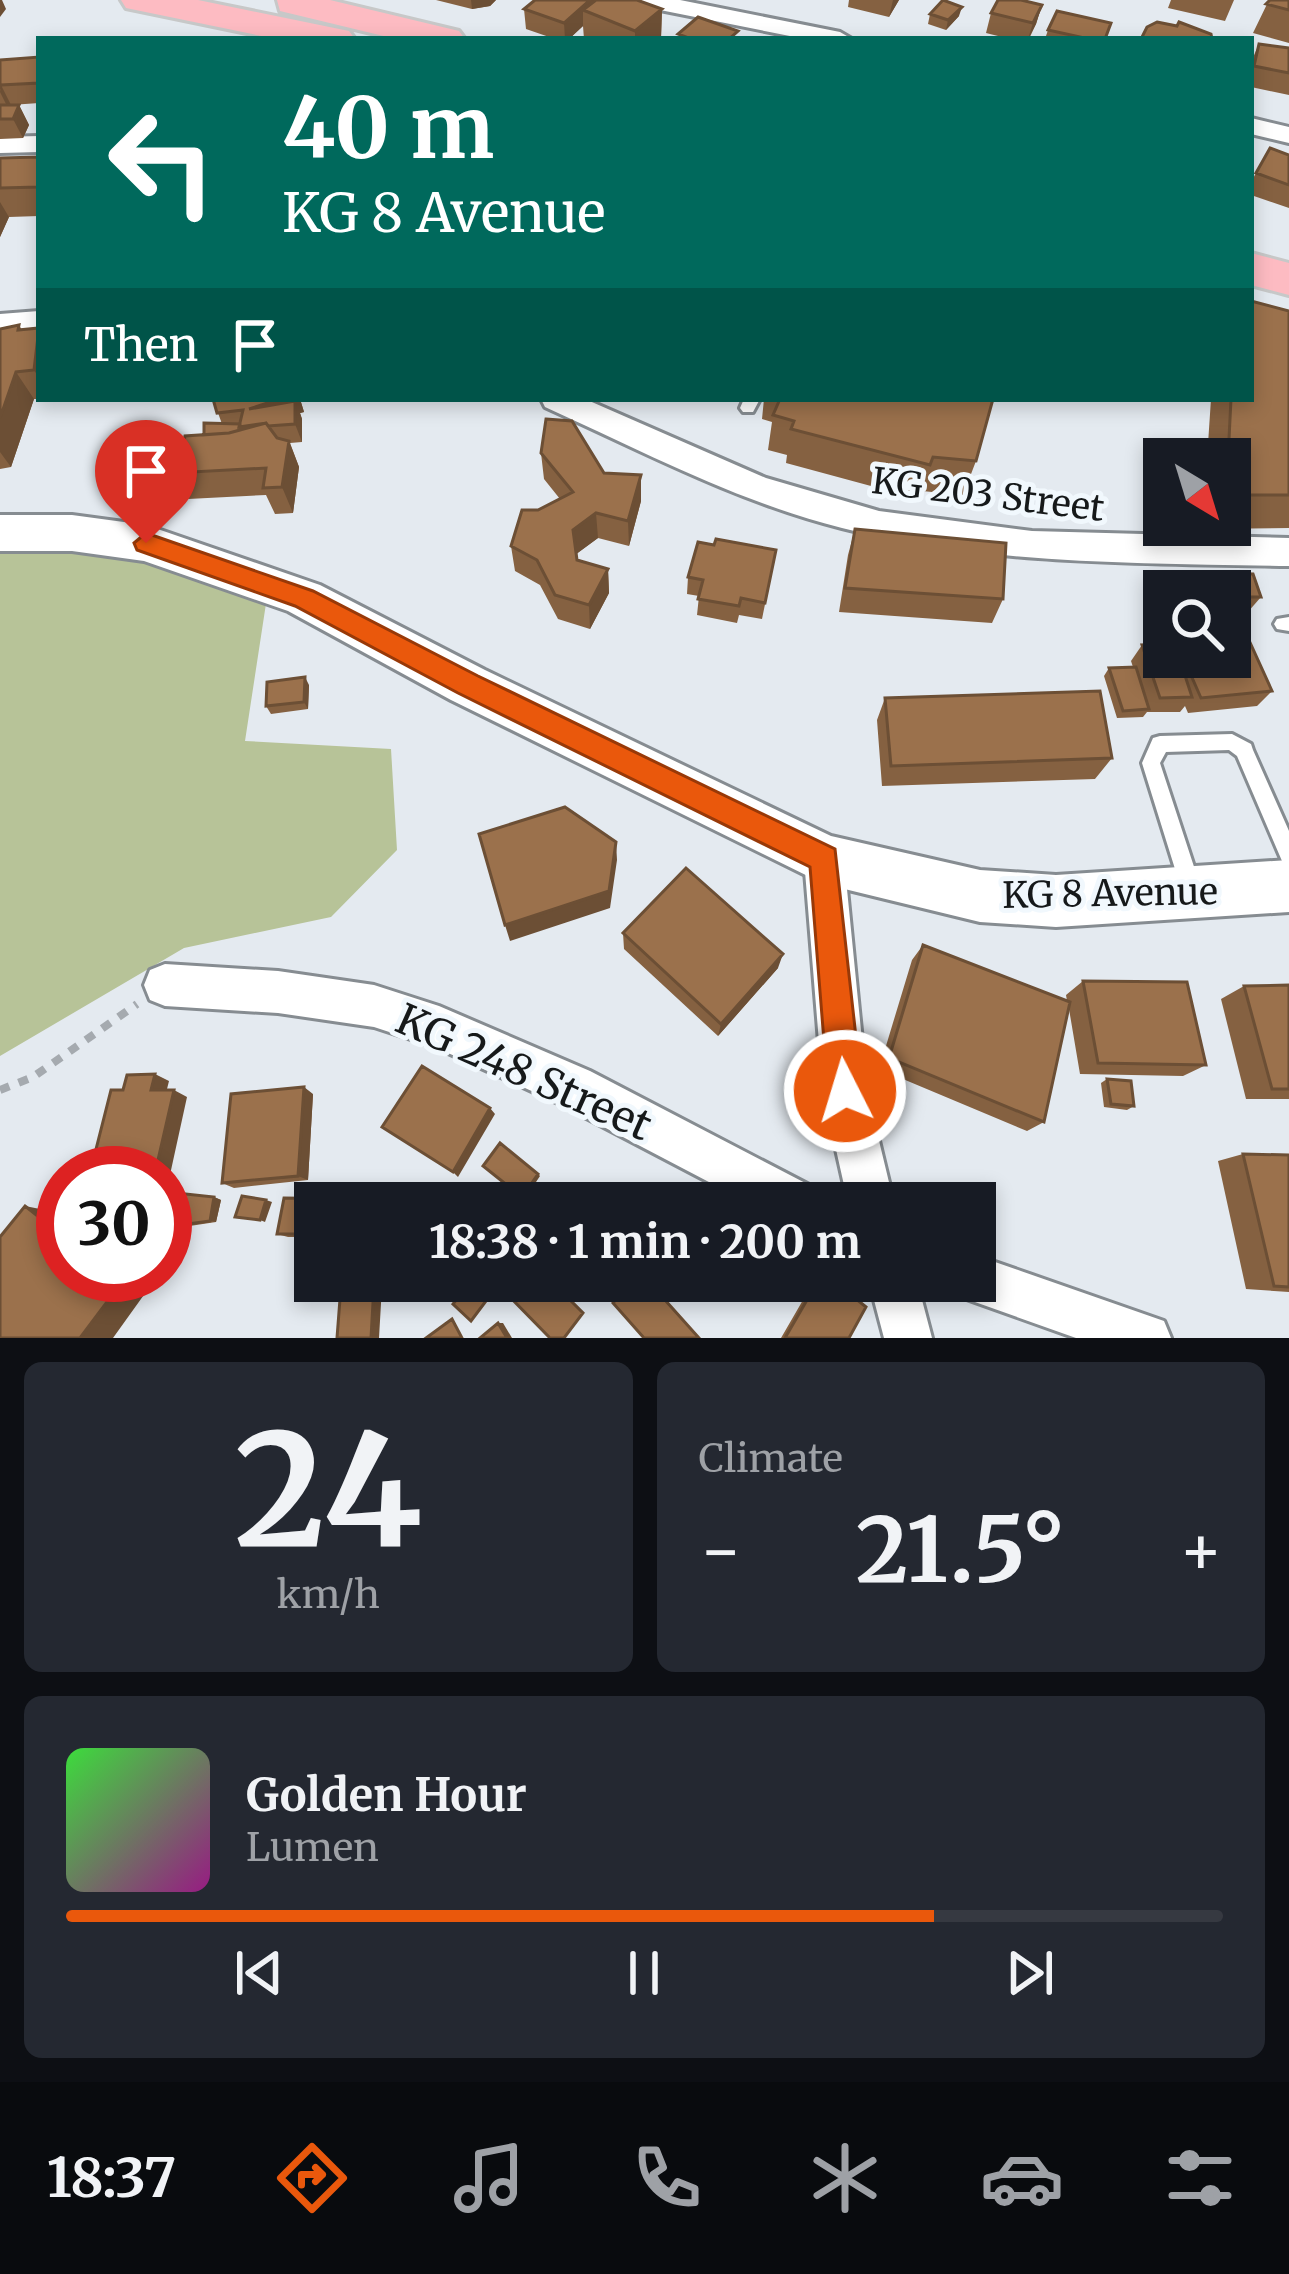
<!DOCTYPE html>
<meta charset="utf-8">
<style>
:root{--surface:#171b24;--page:#242831;--text:#f1f3f6;--muted:#9ea1a6;--line:#363941;--accent:#ea580c}
body{margin:0;font-family:Merriweather,serif;background:var(--page);color:var(--text);height:100vh;display:flex;flex-direction:column;font-size:45px;white-space:nowrap}
*{box-sizing:border-box;margin:0}
p{font-size:39px;color:var(--muted)}
.icon{flex:none;width:66px;height:66px;fill:none;stroke:currentColor;stroke-width:2;stroke-linecap:round;stroke-linejoin:round}
.map{position:relative;height:1338px;overflow:hidden}
.side{display:flex;flex-direction:column;gap:24px;padding:24px;background:#0d0f14;flex:1}
.side>*{flex:none}
.hud{position:absolute;left:36px;top:36px;width:1218px;height:366px;border-radius:0px;box-shadow:0 6px 18px #0003;background:#00695c;color:#fff;overflow:hidden}
.needle{width:78px;rotate:142deg}
.fabs{position:absolute;left:1143px;top:438px;display:grid;gap:24px}
.fabs a{display:grid;place-items:center;width:108px;height:108px;border-radius:0px;background:var(--surface);box-shadow:0 6px 18px #0003;font-size:60px}
.speed{position:absolute;left:36px;top:1146px;display:flex;gap:24px;font-size:60px;font-weight:700;text-align:center}
.speed>*{display:grid;place-content:center;width:156px;height:156px;border-radius:50%;background:var(--surface);box-shadow:0 6px 18px #0003;line-height:1}
.speed .limit{border:18px solid #d22;background:#fff;color:#111}
.pin{position:absolute;display:grid;place-items:center;width:102px;height:102px;color:#fff;margin:-123px -51px;border-radius:50% 50% 50% 0;rotate:-45deg;box-shadow:0 0 12px #0007}
.pin .icon{rotate:45deg}
.me{position:absolute;width:132px;margin:-66px;rotate:355deg;stroke-linejoin:round;filter:drop-shadow(0 0 9px #0008)}
.turn{display:flex;align-items:center;gap:42px;height:252px;padding:0 48px;font-size:54px}
.turn .icon{width:156px;height:156px;stroke-width:2.5}
.turn b{display:block;font-size:84px;line-height:102px}
.then{display:flex;align-items:center;height:114px;padding:0 48px;background:#0003;gap:24px;font-size:45px}
.big{font-size:90px;font-weight:700;line-height:1.1}
.side .card{flex:1;display:flex;flex-direction:column;justify-content:center;gap:18px;min-width:0;padding:0 42px;border-radius:18px;background:var(--page)}
.side .dial{align-items:center;gap:0}
.dial b{font-size:156px;line-height:1}
.song{display:flex;align-items:center;gap:36px}
.cover{width:144px;height:144px;border-radius:18px;background:linear-gradient(135deg,hsl(120 70% 55%),hsl(310 70% 35%))}
.played{height:12px;border-radius:6px;background:linear-gradient(90deg,var(--accent) 75%,var(--line) 75%)}
.keys{display:flex;justify-content:space-around;direction:ltr}
.heat{display:flex;justify-content:space-between;align-items:center;font-size:66px;direction:ltr}
.side .tiles{flex:1;display:grid;gap:24px;grid-template-columns:1fr 1fr}
.card:last-child{grid-column:span 2}
.trip{position:absolute;left:294px;top:1182px;width:702px;height:120px;border-radius:0px;background:var(--surface);box-shadow:0 6px 18px #0003;font-weight:700;line-height:120px;text-align:center}
.tab-bar{display:flex;height:192px;justify-content:space-around;align-items:center;background:#090b0e;color:var(--muted)}
.tab-bar .icon{width:84px;height:84px}
.tab-bar .active{color:var(--accent)}
.tab-bar b{font-size:54px;color:var(--text)}
.map>svg:first-child{display:block}
</style>
<div class="map">
<svg width="1289" height="1338" viewBox="0 0 1289 1338">
<rect width="100%" height="100%" fill="#e4eaf0"/>
<path fill="#b7c398" d="M157,545L267,597L245,741L391,749L397,850L331,917L184,948L0,1056V548Z"/>
<g fill="none" stroke-linecap="round" stroke-linejoin="round">
<g stroke="#868c91" stroke-width="6">
<path id="service" d="M744,399H760L753,412H743L740,408Z
M1289,617V631L1277,629L1274,624L1277,619Z
M1232,734L1251,744L1253,750L1289,831V863L1282,861L1237,756L1229,750L1166,752L1160,763L1200,885L1197,892L1190,895L1183,892L1180,885L1142,763L1153,738L1160,736Z"/>
</g>
<g stroke="#868c91" stroke-width="6">
<path id="minor" d="M633,0H680L840,32L852,39H805L645,7Z
M1251,118L1289,127V143L1251,134Z
M39,136V152L0,153V137Z
M39,311V331L0,334V314Z
M541,399H585L766,478L879,511L1032,531L1289,538V566C1140,563 987,565 842,528C738,502 642,451 545,407Z
M824,840L838,846L844,859L867,1091L894,1203H848L823,1091L804,859L810,846Z
M165,964L278,971L374,985L439,1006L590,1071L813,1187L820,1203H749L558,1103L435,1047L374,1027L278,1013L165,1006L150,1000L144,985L150,970Z
M975,1255L1164,1321L1171,1338H1076L958,1296L952,1281H975Z
M869,1281H917L932,1338H884Z"/>
</g>
<g stroke="#868c91" stroke-width="6">
<path id="tertiary" d="M0,515H72L146,525L320,585L485,670L831,836L980,870L1056,875L1289,860V912L1056,927L980,922L824,884L451,700L288,611L144,561L72,551H0Z"/>
</g>
<g stroke="#c7c8c8" stroke-width="6">
<path id="primary" d="M121,0H198L349,31L355,39H276L126,8Z
M277,0H330L459,31L465,39H396L280,11Z
M1251,253L1289,263V295L1251,285Z"/>
</g>
<path stroke="#a5aaaf" stroke-width="8" stroke-dasharray="10 10" stroke-linecap="butt" d="M0,1090L33,1077L137,1004"/>
<use href="#service" fill="#fff" fill-rule="evenodd"/>
<use href="#minor" fill="#fff" fill-rule="evenodd"/>
<use href="#tertiary" fill="#fff" fill-rule="evenodd"/>
<use href="#primary" fill="#fdbbc2" fill-rule="evenodd"/>
</g>
<path fill="#856141" d="M436,0H496L490,6L472,9Z
M849,0H899L889,17L848,7Z
M1171,0H1234L1225,21L1168,8Z
M1269,0H1289V43L1253,33Z
M1042,5L1036,24L1029,39H1010L986,33L991,13Z
M524,9H662L661,38L584,39L583,26L569,39H555L526,29Z
M930,14L959,16L946,30L928,24Z
M1048,30L1106,39H1045Z
M1259,44L1289,48V95L1251,87V62Z
M39,57V103L11,105H19L29,125L23,138L0,139V60Z
M1270,148L1289,155V208L1251,195V182Z
M39,157V216L9,217L0,237V158Z
M1289,311V528L1203,529L1204,525H1230V459H1207L1211,399H1251Z
M19,325L22,330L39,328V399H34L11,467L0,469V329Z
M104,399H148V401Z
M213,399H300L304,412L300,413L302,419V442L290,443L299,467L293,513L275,514L266,495L188,499L174,473L204,435L222,424Z
M764,399H993L976,461L963,495L922,491L919,499L786,463L787,455L768,450L772,422L762,419Z
M541,453L604,473L641,501L629,546L598,538L576,554L577,560L608,569L609,593L590,629L558,619L540,585L515,571L511,546L538,510L560,499L544,479Z
M855,529L1003,599L992,623L839,612L848,555Z
M714,545L776,550L762,619L739,615L737,623L697,615L699,596L687,594L688,577Z
M1185,572L1261,597L1247,613H1230V591H1174V589Z
M1142,645L1164,657H1230L1272,691L1257,706L1188,713L1185,706L1180,712H1147L1143,717L1117,718L1104,676L1109,668L1133,667L1131,661Z
M309,685L308,709L271,714L266,706Z
M885,698L1112,758L1095,779L882,786L877,720Z
M623,933L778,968L718,1036L624,949Z
M923,945L1067,1001L1066,995L1083,981L1206,1065L1183,1076L1080,1074L1069,1009L1044,1122L1027,1131L879,1069L912,960Z
M1289,985V1099H1246L1221,999L1244,986Z
M1107,1079L1134,1106L1127,1110L1104,1107L1101,1083Z
M313,1094L308,1180L234,1188L222,1183Z
M1243,1154L1289,1155V1292L1246,1289L1218,1161Z
M214,1197L221,1200L216,1222L170,1229L165,1228V1209Z
M284,1198L353,1199L362,1203H315V1237H288L277,1234Z
M814,1281H834L849,1338H781Z"/>
<path fill="#6c4f35" d="M0,0H2L6,9L0,17Z
M471,0H496L490,6L472,9Z
M590,0H596L583,10V26L569,39H565L564,23Z
M893,0H899L889,17Z
M1042,5L1036,24L1028,39L1033,23Z
M962,7L959,16L946,30L948,20Z
M662,9L661,38L635,39V31Z
M1,85L11,105L9,110L0,92Z
M19,105L29,125L23,138L13,119Z
M0,202L9,217L0,237Z
M39,339V378L34,370Z
M16,372L34,399L11,467L0,452V418Z
M280,399H300L304,412L300,413L302,419V442L295,424L249,409Z
M289,441L299,467L293,513L282,487Z
M641,475V501L629,546L628,521Z
M596,513L598,538L575,555L573,530Z
M608,569L609,593L590,629L589,605Z
M305,677L309,685L308,709L304,702Z
M616,842L617,860L610,908L510,941L505,925Z
M783,954L778,968L718,1036L721,1024Z
M155,1074L169,1081L165,1097L151,1090Z
M304,1087L313,1094L308,1180L298,1176Z
M174,1090L187,1097L166,1193L165,1173H155Z
M490,1108L495,1114L458,1177L453,1172Z
M538,1174L540,1176L524,1200L522,1197Z
M214,1197L221,1200L216,1222L210,1221Z
M266,1200L272,1202L265,1222L260,1220Z
M25,1206L60,1213L63,1216V1236Z
M113,1275H139L151,1285L113,1338H80Z
M374,1285L382,1286L379,1338H371Z
M498,1323H503L512,1338H507Z"/>
<path fill="#9b714c" stroke="#6c4f35" stroke-width="3" d="M535,0H590L564,23L524,9Z
M596,0H637L662,9L635,31L583,10Z
M943,0L962,7L948,20L930,14Z
M998,0H1021L1042,5L1033,23L991,13Z
M1270,0H1289V10L1266,4Z
M1057,11L1111,23L1105,39H1089L1048,30Z
M698,17L738,31L729,39H691L678,34Z
M1157,22L1177,26L1179,22L1211,34L1212,39H1141L1147,27Z
M1259,44L1289,48V73L1254,66Z
M39,57V83L1,85L0,89V60Z
M0,105H19L13,119H0Z
M1270,148L1289,155V185L1256,173Z
M39,157V187L0,188V158Z
M1251,301L1289,311V495H1230V459H1228L1231,399H1251Z
M19,325L18,330L39,328L34,370L16,372L0,418V329Z
M213,399H280L249,409L295,401V424L268,426L266,423L239,427L243,410L217,413Z
M780,399H993L976,461L933,457L930,465L791,429L794,421L773,415Z
M546,419L572,421L604,473L641,475L628,521L596,513L573,530L577,560L608,569L589,605L555,595L537,560L511,546L522,510H538L573,492L541,453Z
M204,423L240,424V430L229,433L204,435Z
M266,423L277,438L289,441L282,487L263,488L266,468L174,473L176,465L180,466L185,436L229,433Z
M855,529L1006,543L1003,599L845,588Z
M716,539L776,550L765,603L741,598L739,606L698,599L703,580L688,577L698,542L714,545Z
M1185,572L1253,574L1261,597H1230V591H1190Z
M1248,638L1272,691L1201,698L1183,657H1230V640Z
M1164,644V657H1179L1192,697L1160,698L1142,645Z
M1136,667L1149,709L1123,711L1109,668Z
M305,677L304,702L266,706L267,682Z
M1100,691L1112,758L891,766L885,698Z
M565,807L616,842L609,891L505,925L479,834Z
M686,868L783,954L721,1024L623,933Z
M923,945L1070,1002L1044,1122L889,1058Z
M1083,981L1187,982L1206,1065L1098,1063Z
M1289,985V1089H1272L1244,986Z
M422,1066L490,1108L453,1172L382,1127Z
M155,1074L151,1090H174L155,1173H90L111,1090H123L127,1075Z
M1107,1079L1131,1081L1134,1106L1111,1104Z
M304,1087L298,1176L222,1183L231,1094Z
M500,1143L538,1174L522,1197L483,1166Z
M1243,1154L1289,1155V1287L1274,1286Z
M398,1187H421L419,1203H396Z
M167,1192L214,1197L210,1221L165,1227Z
M242,1196L266,1200L260,1220L235,1217Z
M284,1198L353,1199V1203H315V1234H277Z
M25,1206L63,1236V1275H113L122,1282L80,1338H0V1237Z
M517,1281H551L583,1313L564,1338H550L507,1294Z
M631,1281H648L699,1338H644L613,1303Z
M818,1281H834L866,1307L849,1338H785Z
M374,1285L371,1338H337L341,1286Z
M468,1285L486,1301L471,1321L453,1304Z
M452,1319L462,1338H426Z
M498,1323L507,1338H480Z"/>
<path fill="#ea580c" stroke="#983908" stroke-width="3" d="M146,533L313,591L478,676L835,849L862,1091L857,1103L845,1108L833,1103L828,1091L810,867L458,693L295,606L137,550L134,543Z"/>
<g text-anchor="middle" stroke-width="10" stroke-linejoin="round" paint-order="stroke">
<g font-size="36" fill="#16191a" stroke="#f1f8fd">
<text transform="translate(988 494) rotate(7)" y="13">KG 203 Street</text>
<text transform="translate(1110 893) rotate(-1)" y="13">KG 8 Avenue</text>
</g>
<g font-size="42" fill="#16191a" stroke="#f1f8fd">
<text transform="translate(524 1072) rotate(24)" y="15">KG 248 Street</text>
</g>
</g>
</svg>
<div class="fabs">
<a><svg class="needle" viewBox="-14 -14 28 28"><path d="M0-13l5 13h-10z" fill="#e53935"/><path d="M0 13l5-13h-10z" fill="#9ea1a6"/></svg></a>
<a><svg class="icon" aria-label="search" viewBox="0 0 24 24"><circle cx="10" cy="10" r="6"/><path d="M15 15l6 6"/></svg></a>
</div>
<div class="speed"><div class="limit">30</div></div>
<div class="pin" style="left:146px;top:543px;background:#d93025"><svg class="icon" aria-label="arrive" viewBox="0 0 24 24"><path d="M6 21V4h12l-3 4 3 4H6"/></svg></div>
<svg class="me" style="left:845px;top:1091px" viewBox="-20 -20 40 40"><circle r="17" fill="#ea580c" stroke="#fff" stroke-width="3"/><path d="M0-11L8 9 0 5-8 9z" fill="#fff"/></svg>
<div class="trip">18:38 · 1 min · 200 m</div>
<div class="hud">
<div class="turn"><svg class="icon" aria-label="left" viewBox="0 0 24 24"><path d="M17 20v-9H6M10 6l-5 5 5 5"/></svg><div><b>40 m</b>KG 8 Avenue</div></div>
<div class="then">Then<svg class="icon" aria-label="arrive" viewBox="0 0 24 24"><path d="M6 21V4h12l-3 4 3 4H6"/></svg></div>
</div>
</div>
<section class="side">
<div class="tiles">
<div class="card dial"><b>24</b><p>km/h</p></div>
<div class="card"><p>Climate</p>
<div class="heat"><a>−</a><b class="big">21.5°</b><a>+</a></div>
</div>
<div class="card">
<div class="song"><i class="cover"></i><div><b>Golden Hour</b><p>Lumen</p></div></div>
<div class="played"></div>
<div class="keys"><svg class="icon" aria-label="previous" viewBox="0 0 24 24"><path d="M18 5L8 12l10 7zM5 5v14"/></svg><svg class="icon" aria-label="pause" viewBox="0 0 24 24"><path d="M8 5v14M16 5v14"/></svg><svg class="icon" aria-label="next" viewBox="0 0 24 24"><path d="M6 5l10 7-10 7zM19 5v14"/></svg></div>
</div>
</div>
</section>
<nav class="tab-bar">
<b>18:37</b>
<svg class="icon active" aria-label="directions" viewBox="0 0 24 24"><path d="M12 3l9 9-9 9-9-9zM9 14v-3h6M13 9l2 2-2 2"/></svg>
<svg class="icon" aria-label="music" viewBox="0 0 24 24"><path d="M9 18V5l10-2v13"/><circle cx="6" cy="18" r="3"/><circle cx="16" cy="16" r="3"/></svg>
<svg class="icon" aria-label="phone" viewBox="0 0 24 24"><path d="M5 4h4l2 5-3 2q2 4 5 5l2-3 5 2v4C11 20 4 13 5 4z"/></svg>
<svg class="icon" aria-label="climate" viewBox="0 0 24 24"><path d="M12 3v18M4 7l16 10M4 17L20 7"/></svg>
<svg class="icon" aria-label="car" viewBox="0 0 24 24"><path d="M5 17H2v-5l4-1 3-4h7l3 4 3 1v5h-3M9 17h6M6 11h13"/><circle cx="7" cy="17" r="2"/><circle cx="17" cy="17" r="2"/></svg>
<svg class="icon" aria-label="filters" viewBox="0 0 24 24"><path d="M4 7h16M4 17h16"/><circle cx="9" cy="7" r="2"/><circle cx="15" cy="17" r="2"/></svg>
</nav>
